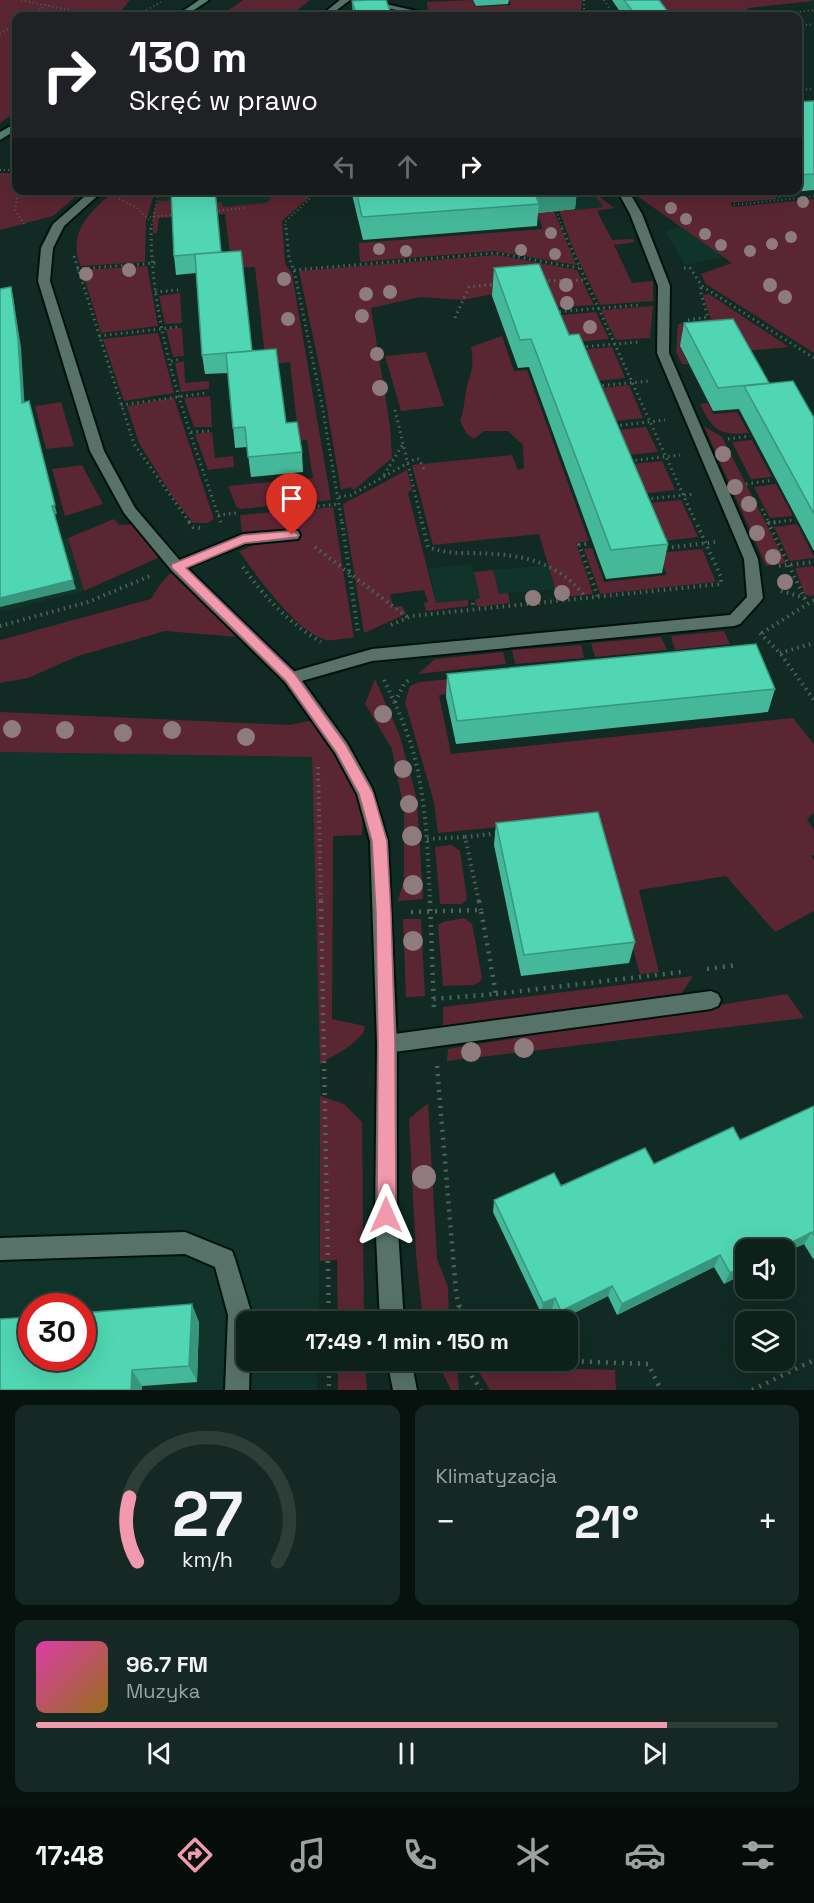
<!DOCTYPE html>
<html lang="pl">
<meta charset="utf-8">
<style>
:root{--surface:#0d201a;--page:#162823;--text:#f1f3f6;--muted:#9aa3a2;--line:#2d3e39;--accent:#f29aad}
body{margin:0;font-family:"Space Grotesk",sans-serif;background:var(--page);color:var(--text);height:100vh;display:flex;flex-direction:column;font-size:22px;white-space:nowrap}
*{box-sizing:border-box;margin:0}
p{font-size:20px;color:var(--muted)}
.icon{flex:none;width:33px;height:33px;fill:none;stroke:currentColor;stroke-width:2;stroke-linecap:round;stroke-linejoin:round}
.map{position:relative;height:1390px;overflow:hidden}
.sheet{display:flex;flex-direction:column;gap:15px;padding:15px;background:#07120e;flex:1}
.sheet>*{flex:none}
.banner{position:absolute;left:12px;top:12px;width:790px;height:183px;border-radius:12px;box-shadow:0 6px 24px #0002,0 0 0 2px var(--line);background:#202124;color:#fff;overflow:hidden}
.buttons{position:absolute;left:735px;top:1239px;display:grid;gap:12px}
.buttons a{display:grid;place-items:center;width:60px;height:60px;border-radius:12px;background:var(--surface);box-shadow:0 6px 24px #0002,0 0 0 2px var(--line);font-size:30px}
.speed{position:absolute;left:18px;top:1293px;display:flex;gap:12px;font-size:30px;font-weight:700;text-align:center}
.speed>*{display:grid;place-content:center;width:78px;height:78px;border-radius:50%;background:var(--surface);box-shadow:0 6px 24px #0002,0 0 0 2px var(--line);line-height:1}
.speed .limit{border:9px solid #d22;background:#fff;color:#111}
.pin{position:absolute;display:grid;place-items:center;width:51px;height:51px;color:#fff;margin:-62px -26px;border-radius:50% 50% 50% 0;rotate:-45deg;box-shadow:0 0 6px #0007}
.pin .icon{rotate:45deg}
.me{position:absolute;width:66px;margin:-33px;rotate:0deg;stroke-linejoin:round;filter:drop-shadow(0 0 4px #0008)}
.turn{display:flex;align-items:center;gap:21px;height:126px;padding:0 18px;font-size:27px}
.turn .icon{width:78px;height:78px;stroke-width:2.5}
.turn b{display:block;font-size:42px;line-height:51px}
.lanes{display:flex;align-items:center;height:57px;padding:0 18px;background:#0003;justify-content:center;gap:30px;direction:ltr}
.lanes .off{opacity:.35}
.big{font-size:45px;font-weight:700;line-height:1.1}
.sheet .card{flex:1;display:flex;flex-direction:column;justify-content:center;gap:9px;min-width:0;padding:0 21px;border-radius:12px;background:var(--page)}
.sheet .dial{align-items:center;gap:0}
.dial svg{height:156px;overflow:visible;fill:none;stroke:var(--line);stroke-width:7;stroke-linecap:round;text-anchor:middle}
.dial text{fill:var(--text);stroke:none}
.song{display:flex;align-items:center;gap:18px}
.cover{width:72px;height:72px;border-radius:9px;background:linear-gradient(135deg,hsl(320 70% 55%),hsl(40 70% 35%))}
.played{height:6px;border-radius:3px;background:linear-gradient(90deg,var(--accent) 85%,var(--line) 85%)}
.keys{display:flex;justify-content:space-around;direction:ltr}
.heat{display:flex;justify-content:space-between;align-items:center;font-size:33px;direction:ltr}
.sheet .tiles{flex:1;display:grid;gap:15px;grid-template-columns:1fr 1fr}
.card:last-child{grid-column:span 2}
.trip{position:absolute;left:236px;top:1311px;width:342px;height:60px;border-radius:12px;background:var(--surface);box-shadow:0 6px 24px #0002,0 0 0 2px var(--line);font-weight:700;line-height:60px;text-align:center}
.tabs{display:flex;height:96px;justify-content:space-around;align-items:center;background:#050d0a;color:var(--muted)}
.tabs .icon{width:42px;height:42px}
.tabs .active{color:var(--accent)}
.tabs b{font-size:27px;color:var(--text)}
.map>svg:first-child{display:block}
</style>
<div class="map">
<svg width="814" height="1390" viewBox="0 0 814 1390">
<rect width="100%" height="100%" fill="#112a23"/>
<path fill="#11342a" fill-rule="evenodd" d="M162,191H280L269,195L271,200L265,203L223,207L222,202L191,204L158,201Z
M593,192L603,207L575,210L568,198L571,193Z
M680,226L723,257L685,265L665,232Z
M68,538L84,591L0,612V555Z
M472,564L480,599L436,603L429,568Z
M548,565L556,589L499,594L493,570Z
M0,752L312,757L320,1064L319,1321L246,1322V1360L318,1361L317,1390H0ZM32,1306H82V1358H32Z"/>
<path fill="#5b2633" d="M0,0H130L117,16H16V112L0,123Z
M243,0H310L290,16H220Z
M472,0L476,7L511,5L509,0H582L581,11L436,15L428,12L427,2Z
M647,0H812L813,1L748,8L743,16H659Z
M0,173H16V190L82,191L53,216L0,230Z
M114,191H155L146,221L145,262L81,266C66,233 91,211 114,191Z
M280,191L314,193L282,221L285,263L292,274L331,500L240,509L236,506L228,486L313,478L307,440L299,441L290,362L266,365L255,267L232,268L225,214L159,218L157,233H153V214L158,201L191,200L192,204L222,202L223,207L265,203L271,200L269,195Z
M630,191H771L777,199L730,203L733,207L814,199V353L706,284L701,274L732,263Z
M593,192L614,208L597,211L612,240L633,239L635,242L614,245L632,283L653,281V301L600,305L572,246L553,194L568,198L575,210L603,207Z
M547,194L576,265L494,251L360,262L359,243L543,229L532,202Z
M497,255L577,270L594,305L549,308L541,291L488,295L464,300L420,297L371,308L390,426L392,458L354,490L350,487L341,490L322,379L299,271Z
M147,266L158,326L101,333L82,270Z
M180,293L182,323L165,324L159,296Z
M709,294L789,347L735,352L729,341L679,345L688,364H682L676,352L678,324L711,319L703,295Z
M653,306L650,338L616,340L601,310Z
M596,312L609,339L563,343L552,316Z
M182,328L184,356L173,357L166,329Z
M158,333L174,393L124,401L103,339Z
M502,336L514,371L527,370L589,541L576,543L593,594L558,598L539,534L433,545L412,465L512,455L518,470L524,468L523,445L508,431H484L474,439L467,434L460,421C465,408 464,398 467,386C472,367 474,368 471,347Z
M612,347L625,378L588,382L566,351Z
M426,352L444,406L401,411L385,356Z
M184,361L185,383L209,381V389L181,392L175,363Z
M629,385L643,418L604,422L591,389Z
M210,396L212,427H194L184,398Z
M174,398L214,519L207,523H193L171,494L139,443L127,406Z
M61,402L74,446L46,449L35,406Z
M708,403L713,414L737,412L749,433C720,436 712,430 700,404Z
M704,426L722,437L786,563L766,566Z
M646,427L658,452L618,456L608,431Z
M212,432L215,458L233,456L234,467L208,470L195,434Z
M752,440L772,477L751,479L732,442Z
M662,461L675,490L634,495L622,465Z
M82,465L103,504L65,516L52,469Z
M407,470L412,490L408,493L436,603L468,600V606L426,611L424,603L428,602L424,590L390,594L393,607L402,606L406,614L364,633L343,504Z
M776,484L793,516L770,518L754,487Z
M681,500L698,537L654,542L638,504Z
M333,507L354,638C345,638 334,641 326,640C297,633 256,575 239,551L254,545L296,539L294,530L242,532L240,515Z
M114,519L119,525L149,524L169,553L84,591L68,538Z
M797,524L814,557V558L790,561L774,527Z
M592,548L604,582L667,575L658,553L702,549L716,582L600,594L584,549Z
M185,565L276,656L267,657L238,637L165,631L78,656L28,678L0,683V640L151,599C160,584 168,571 185,565Z
M814,566V596L805,595L795,568Z
M493,570L499,594L508,593L510,603L477,607L475,600L480,598L474,572Z
M724,631L730,644L675,650L671,636Z
M661,637L667,650L595,657L591,643Z
M581,645L584,658L515,664L512,650Z
M503,652L506,664L418,674L435,659Z
M499,674L502,688L439,695L451,754L793,718L814,744V813L807,819L814,830V855L811,856L814,860V911L775,932L726,876L639,890L659,972L640,974L599,827L508,826L438,833L434,802L405,702L410,686L420,682Z
M375,679L400,736L417,800L423,899L398,901L404,880V810L392,749L365,704Z
M0,712L290,725L327,717L363,795L362,835L333,836L332,1019L365,1026L363,1034L347,1048L320,1064L312,757L0,752Z
M452,845L460,851L467,899L462,904H440L435,847Z
M464,918L472,924L482,977L480,982L473,985L443,986L438,925L443,922Z
M403,919H421L425,996L406,997Z
M693,976L680,996L443,1029V1007Z
M787,994L804,1018L447,1061L448,1049Z
M320,1096L344,1104L362,1122L364,1321H338L337,1260L320,1261Z
M428,1103L437,1259L448,1287L449,1321H423L416,1254L409,1119Z
M338,1361H365L367,1390H338Z
M437,1361H456L459,1390H451Z
M477,1361H527L537,1368L615,1370L616,1390H490L479,1372Z"/>
<g fill="none" stroke-linecap="round" stroke-linejoin="round">
<g stroke="#00120c" stroke-width="4">
<path id="service" d="M352,0H369L437,16H423Z
M617,190H628L642,214L670,286L669,353L758,559L763,598L760,602L740,624L734,626L372,661L291,684L285,682L283,678L285,674L372,649L730,615L747,597L744,559L657,353L658,286L630,214Z
M293,530L298,531L300,535L298,539L245,544L177,572L169,567L172,563L243,534Z
M711,991L718,994L721,1000L718,1006L711,1009L387,1053L380,1051L377,1044L380,1037L387,1035Z
M185,1232L232,1251L235,1259L252,1315L251,1322H246V1360H250L249,1390H225L228,1315L215,1267L185,1254L0,1260V1238Z"/>
</g>
<g stroke="#00120c" stroke-width="4">
<path id="minor" d="M340,0H350L329,16H320Z
M92,190H104L64,226L53,248L50,281L104,451L135,508L182,563L297,674L347,743L372,788L388,841L397,1044V1215L404,1322H380L375,1215L377,1044L370,841L357,794L335,753L285,682L172,571L124,513L90,451L38,281L41,248L53,224Z
M387,1360H411L417,1390H393Z"/>
</g>
<g stroke="#00120c" stroke-width="4">
<path id="secondary" d="M199,0H209L185,16H176Z
M16,123V130L0,140V132Z"/>
</g>
<path stroke="#4f645e" stroke-width="2" stroke-dasharray="1 3" stroke-linecap="butt" d="M21,0L96,16
M584,0V16
M604,0L614,16
M456,15L611,11
M28,16L45,6
M136,16L161,2
M764,16L814,10
M798,26L814,24
M0,34L16,24
M798,90L814,89
M798,96L804,104
M0,170H16
M18,190L15,210L24,224
M775,190L781,200L814,196
M575,191L589,190
M319,193L354,191
M119,199L136,207L149,220
M734,205L781,200
M555,207L563,229
M215,211L244,208
M150,217L174,215
M151,229L159,190
M286,229L285,222L319,190"/>
<path stroke="#4f645e" stroke-width="3" stroke-dasharray="1.5 4" stroke-linecap="butt" d="M151,228C151,330 188,427 221,523
M286,228L289,258L294,270L322,405L342,523
M562,228L696,523
M74,256L134,444L190,523
M684,268H690L702,286L814,358
M77,269L156,263
M294,270L496,253L579,268
M543,281L585,280
M155,292L178,290
M554,312L639,305
M455,318L469,287L497,284
M688,320L708,317L700,290L702,286
M99,336L178,327
M581,347L639,342
M171,361L181,359
M597,386L649,381
M121,405L206,393
M395,410L422,523
M615,426L665,420
M191,432L209,431
M728,439L750,436
M630,461L680,455
M384,475L403,444
M746,484L773,480
M339,497L351,495L415,459H419L424,469
M646,499L695,494
M296,508L340,504
M762,509L769,523
M218,515L237,513
M768,523L793,520"/>
<path stroke="#4f645e" stroke-width="4" stroke-dasharray="1.5 4.5" stroke-linecap="butt" d="M189,522L193,527L201,528
M342,522L358,632
M422,522L428,547C443,553 458,553 474,553C519,554 558,560 586,598
M768,522L807,603
M768,523L779,522
M586,544L579,545L598,597
M315,547L407,617
M666,548L715,542
M779,566L814,562
M243,567C264,597 289,623 321,642
M781,591L805,598
M473,603V609
M391,625L411,616L721,584V577L696,522
M0,626L88,602L150,576
M760,633L780,653L814,700
M762,633L814,600
M780,653L814,643
M384,680C398,709 412,740 418,772C427,815 428,859 430,902
M395,702L404,684L411,678
M318,767L321,902
M465,837L500,833
M427,839L465,837L479,902"/>
<path stroke="#4f645e" stroke-width="4.5" stroke-dasharray="2 6" stroke-linecap="butt" d="M321,901L329,1322
M430,901L434,1010
M479,901L481,910
M411,912L481,910L496,994L433,999
M707,969L736,965
M496,994L681,972
M437,1066L456,1292L462,1322
M459,1306L482,1322
M329,1360V1390
M469,1360L472,1376L481,1390
M542,1360L648,1364L661,1390
M752,1390L814,1360"/>
<use href="#service" fill="#577269" fill-rule="evenodd"/>
<use href="#minor" fill="#577269" fill-rule="evenodd"/>
<use href="#secondary" fill="#537f71" fill-rule="evenodd"/>
</g>
<g fill="#8d7b7d">
<circle cx="803" cy="202" r="6"/>
<circle cx="671" cy="208" r="6"/>
<circle cx="686" cy="219" r="6"/>
<circle cx="551" cy="233" r="6"/>
<circle cx="705" cy="234" r="6"/>
<circle cx="791" cy="237" r="6"/>
<circle cx="772" cy="244" r="6"/>
<circle cx="721" cy="245" r="6"/>
<circle cx="379" cy="249" r="6"/>
<circle cx="521" cy="250" r="6"/>
<circle cx="406" cy="251" r="6"/>
<circle cx="750" cy="251" r="6"/>
<circle cx="555" cy="254" r="6"/>
<circle cx="129" cy="270" r="7"/>
<circle cx="86" cy="274" r="7"/>
<circle cx="284" cy="279" r="7"/>
<circle cx="566" cy="285" r="7"/>
<circle cx="770" cy="285" r="7"/>
<circle cx="390" cy="292" r="7"/>
<circle cx="366" cy="294" r="7"/>
<circle cx="785" cy="297" r="7"/>
<circle cx="567" cy="303" r="7"/>
<circle cx="362" cy="316" r="7"/>
<circle cx="288" cy="319" r="7"/>
<circle cx="590" cy="327" r="7"/>
<circle cx="377" cy="354" r="7"/>
<circle cx="380" cy="388" r="8"/>
<circle cx="723" cy="454" r="8"/>
<circle cx="735" cy="487" r="8"/>
<circle cx="749" cy="504" r="8"/>
<circle cx="757" cy="533" r="8"/>
<circle cx="773" cy="557" r="8"/>
<circle cx="785" cy="582" r="8"/>
<circle cx="562" cy="593" r="8"/>
<circle cx="533" cy="598" r="8"/>
<circle cx="383" cy="714" r="9"/>
<circle cx="12" cy="729" r="9"/>
<circle cx="65" cy="730" r="9"/>
<circle cx="172" cy="730" r="9"/>
<circle cx="123" cy="733" r="9"/>
<circle cx="246" cy="737" r="9"/>
<circle cx="403" cy="769" r="9"/>
<circle cx="409" cy="804" r="9"/>
<circle cx="412" cy="836" r="10"/>
<circle cx="413" cy="885" r="10"/>
<circle cx="413" cy="941" r="10"/>
<circle cx="524" cy="1048" r="10"/>
<circle cx="471" cy="1052" r="10"/>
<circle cx="424" cy="1177" r="12"/>
</g>
<path fill="#45b899" d="M473,0H509L508,4L476,6Z
M612,0H659L671,16H623Z
M352,1L392,16H353Z
M814,101V190L793,192L792,190H798V102Z
M171,190H215L221,252L252,351L286,423L302,452L303,472L251,477L247,447L235,448L228,373L205,374L202,355L196,273L176,275L174,256Z
M351,190H577L575,209L538,213L537,226L363,240Z
M494,268L668,544L662,573L606,579L529,367L518,368L492,296Z
M684,323L769,383L814,418V551L739,409L713,411L680,346Z
M447,674L775,689L768,712L456,744L446,697Z
M496,823L635,942L629,963L521,976L494,845Z
M814,1106V1258L813,1259L804,1244L784,1253V1250L724,1284L714,1267L617,1315L608,1296L558,1321L552,1309L541,1313L493,1212L494,1200L654,1164L740,1140Z
M199,1322L197,1382L142,1386L0,1390Z"/>
<path fill="#38967d" d="M542,190H577L575,209L538,213L539,204L534,191Z
M11,287L13,296L21,347L25,411L22,403Z
M29,401L57,514L54,515Z
M73,580L76,589L0,607V598Z
M812,1232L804,1244L784,1253V1250H777Z
M720,1255L714,1267L617,1315L622,1304Z
M746,1265V1273L724,1284L730,1273Z
M612,1286L608,1296L558,1321L561,1311Z
M555,1298L552,1309L541,1313L543,1303Z
M192,1304L199,1322L197,1382L189,1366Z
M132,1370L142,1386V1390H131Z"/>
<path fill="#50d6b2" stroke="#38967d" stroke-width="1.5" d="M367,0H386L392,16H357L352,1Z
M624,0H659L671,16H636Z
M814,101V174L798,175V102Z
M171,190H215L221,252L174,256Z
M356,190H542L534,191L539,204L362,217Z
M241,251L252,351L202,355L195,254Z
M539,264L569,335L579,334L668,544L611,550L531,339L520,340L494,268Z
M11,287L18,339L22,403L29,401L55,505L52,506L73,580L0,598V289Z
M733,319L769,383L718,388L684,323Z
M276,349L286,423L297,422L302,452L248,457L245,427L233,428L226,353Z
M793,381L814,418V514L744,386Z
M756,644L775,689L457,721L447,674Z
M598,812L635,942L524,955L496,823Z
M814,1106V1236L812,1232L777,1250H746V1265L730,1273L720,1255L622,1304L612,1286L561,1311L555,1298L543,1303L494,1200L554,1173L561,1186L645,1148L654,1164L733,1127L740,1140Z
M192,1304L189,1366L132,1370L131,1390H0V1319L32,1317V1358H82V1313Z"/>
<path fill="#f29aad" stroke="#9d6470" stroke-width="1.5" d="M292,531L299,535L297,537L245,543L186,568L295,674L346,745L373,793L387,841L391,913L395,1044L396,1215L393,1222L386,1224L380,1222L377,1215L378,1044L376,913L372,841L359,794L336,752L286,681L171,567L172,564L243,535Z"/>
</svg>
<div class="buttons">
<a><svg class="icon" aria-label="sound" viewBox="0 0 24 24"><path d="M4 9h4l5-4v14l-5-4H4zM17 9q2 3 0 6"/></svg></a>
<a><svg class="icon" aria-label="layers" viewBox="0 0 24 24"><path d="M12 4l9 5-9 5-9-5zM3 14l9 5 9-5"/></svg></a>
</div>
<div class="speed"><div class="limit">30</div></div>
<div class="pin" style="left:292px;top:535px;background:#d93025"><svg class="icon" aria-label="arrive" viewBox="0 0 24 24"><path d="M6 21V4h12l-3 4 3 4H6"/></svg></div>
<svg class="me" style="left:386px;top:1215px" viewBox="-20 -20 40 40"><path d="M0-17L14 15 0 8-14 15z" fill="#f29aad" stroke="#fff" stroke-width="4"/></svg>
<div class="trip">17:49 · 1 min · 150 m</div>
<div class="banner">
<div class="turn"><svg class="icon" aria-label="right" viewBox="0 0 24 24"><path d="M7 20v-9h11M14 6l5 5-5 5"/></svg><div><b>130 m</b>Skręć w prawo</div></div>
<div class="lanes"><svg class="icon off" aria-label="left" viewBox="0 0 24 24"><path d="M17 20v-9H6M10 6l-5 5 5 5"/></svg><svg class="icon off" aria-label="ahead" viewBox="0 0 24 24"><path d="M12 20V5M6 11l6-6 6 6"/></svg><svg class="icon" aria-label="right" viewBox="0 0 24 24"><path d="M7 20v-9h11M14 6l5 5-5 5"/></svg></div>
</div>
</div>
<section class="sheet">
<div class="tiles">
<div class="card dial"><svg viewBox="0 0 100 80">
<path d="M14 69A42 42 0 1 1 86 69"/>
<path d="M14 69A42 42 0 0 1 10 36" stroke="#f29aad"/>
<text x="50" y="56" font-size="32" font-weight="700">27</text>
<text x="50" y="72" font-size="11">km/h</text>
</svg></div>
<div class="card"><p>Klimatyzacja</p>
<div class="heat"><a>−</a><b class="big">21°</b><a>+</a></div>
</div>
<div class="card">
<div class="song"><i class="cover"></i><div><b>96.7 FM</b><p>Muzyka</p></div></div>
<div class="played"></div>
<div class="keys"><svg class="icon" aria-label="previous" viewBox="0 0 24 24"><path d="M18 5L8 12l10 7zM5 5v14"/></svg><svg class="icon" aria-label="pause" viewBox="0 0 24 24"><path d="M8 5v14M16 5v14"/></svg><svg class="icon" aria-label="next" viewBox="0 0 24 24"><path d="M6 5l10 7-10 7zM19 5v14"/></svg></div>
</div>
</div>
</section>
<nav class="tabs">
<b>17:48</b>
<svg class="icon active" aria-label="directions" viewBox="0 0 24 24"><path d="M12 3l9 9-9 9-9-9zM9 14v-3h6M13 9l2 2-2 2"/></svg>
<svg class="icon" aria-label="music" viewBox="0 0 24 24"><path d="M9 18V5l10-2v13"/><circle cx="6" cy="18" r="3"/><circle cx="16" cy="16" r="3"/></svg>
<svg class="icon" aria-label="phone" viewBox="0 0 24 24"><path d="M5 4h4l2 5-3 2q2 4 5 5l2-3 5 2v4C11 20 4 13 5 4z"/></svg>
<svg class="icon" aria-label="climate" viewBox="0 0 24 24"><path d="M12 3v18M4 7l16 10M4 17L20 7"/></svg>
<svg class="icon" aria-label="car" viewBox="0 0 24 24"><path d="M5 17H2v-5l4-1 3-4h7l3 4 3 1v5h-3M9 17h6M6 11h13"/><circle cx="7" cy="17" r="2"/><circle cx="17" cy="17" r="2"/></svg>
<svg class="icon" aria-label="filters" viewBox="0 0 24 24"><path d="M4 7h16M4 17h16"/><circle cx="9" cy="7" r="2"/><circle cx="15" cy="17" r="2"/></svg>
</nav>
